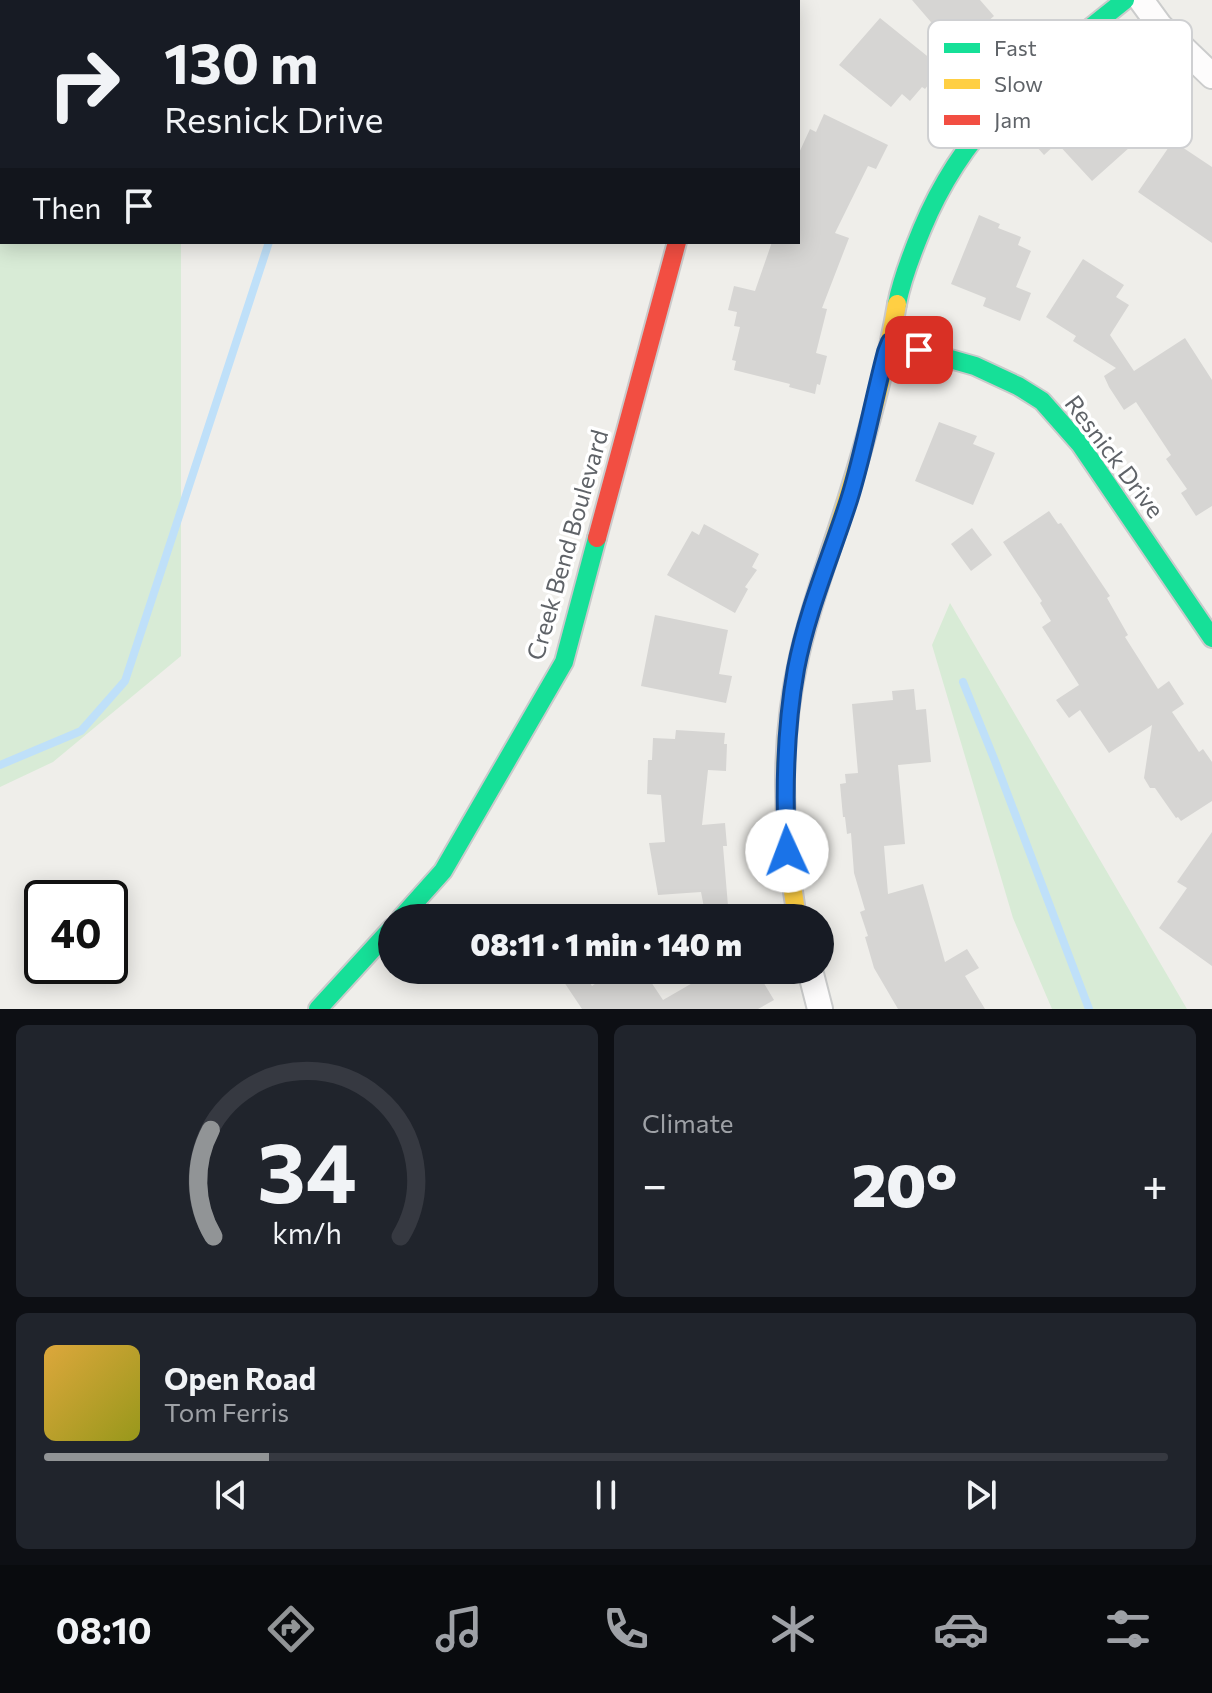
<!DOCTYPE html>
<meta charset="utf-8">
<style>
:root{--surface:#171b24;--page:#20242c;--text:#f1f3f6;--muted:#9ea1a6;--line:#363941;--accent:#919496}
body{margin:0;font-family:Commissioner,sans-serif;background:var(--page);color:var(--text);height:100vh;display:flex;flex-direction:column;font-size:30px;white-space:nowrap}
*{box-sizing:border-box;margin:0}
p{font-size:26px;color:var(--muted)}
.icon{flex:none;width:44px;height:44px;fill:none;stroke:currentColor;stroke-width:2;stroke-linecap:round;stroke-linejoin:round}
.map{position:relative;height:1009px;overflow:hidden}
.details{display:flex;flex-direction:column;gap:16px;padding:16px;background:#0d0f14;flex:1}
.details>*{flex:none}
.banner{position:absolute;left:0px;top:0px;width:800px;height:244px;box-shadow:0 4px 20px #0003;background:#171b24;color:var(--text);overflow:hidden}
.speed{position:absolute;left:24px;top:880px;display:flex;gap:16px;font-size:40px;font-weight:700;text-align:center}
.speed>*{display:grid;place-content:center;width:104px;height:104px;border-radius:50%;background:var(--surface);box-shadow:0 4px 20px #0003;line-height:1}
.speed .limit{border:4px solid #111;border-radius:12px;background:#fff;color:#111}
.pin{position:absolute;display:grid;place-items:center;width:68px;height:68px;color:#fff;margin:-34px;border-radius:16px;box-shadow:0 4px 12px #0006}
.me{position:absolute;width:88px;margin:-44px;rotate:358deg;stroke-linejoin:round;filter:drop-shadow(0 0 6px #0008)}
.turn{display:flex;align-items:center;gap:28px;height:168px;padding:0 32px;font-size:36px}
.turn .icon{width:104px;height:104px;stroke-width:2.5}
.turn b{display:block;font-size:56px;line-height:68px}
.then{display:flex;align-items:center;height:76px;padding:0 32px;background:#0003;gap:16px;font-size:30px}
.big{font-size:60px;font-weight:800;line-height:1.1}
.details .tile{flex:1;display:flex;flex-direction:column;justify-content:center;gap:12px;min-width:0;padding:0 28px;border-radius:12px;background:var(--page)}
.details .dial{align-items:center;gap:0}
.dial svg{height:208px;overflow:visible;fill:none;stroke:var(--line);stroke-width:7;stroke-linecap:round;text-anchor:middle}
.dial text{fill:var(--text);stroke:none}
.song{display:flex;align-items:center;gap:24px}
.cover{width:96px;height:96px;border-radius:12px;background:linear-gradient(135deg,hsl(40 70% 55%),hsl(60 70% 35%))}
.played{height:8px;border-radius:4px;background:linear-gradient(90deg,var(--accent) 20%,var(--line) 20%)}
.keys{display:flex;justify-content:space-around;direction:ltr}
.heat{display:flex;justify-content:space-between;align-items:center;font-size:44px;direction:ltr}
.details .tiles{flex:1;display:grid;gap:16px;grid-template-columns:1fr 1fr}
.tile:last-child{grid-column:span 2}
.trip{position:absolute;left:378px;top:904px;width:456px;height:80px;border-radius:40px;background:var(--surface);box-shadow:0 4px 20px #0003;font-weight:800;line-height:80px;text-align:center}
.menu{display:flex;height:128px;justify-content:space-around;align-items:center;background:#090b0e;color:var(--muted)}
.menu .icon{width:56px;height:56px}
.menu .on{color:var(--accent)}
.menu b{font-size:36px;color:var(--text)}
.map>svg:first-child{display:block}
</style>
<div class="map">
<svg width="1212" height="1009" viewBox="0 0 1212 1009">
<rect width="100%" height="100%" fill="#efeeea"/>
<path fill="#d8ebd6" d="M0,0H180L2,2V242H181V656L53,762L0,787Z
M950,603L1187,1009H1052L1013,918L932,645Z"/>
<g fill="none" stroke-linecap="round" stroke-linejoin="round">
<path stroke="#bfe0f9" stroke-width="8" d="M963,682L995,761L1089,1009
M0,765L81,731L125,681L269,242"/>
</g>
<path fill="#d6d5d3" d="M912,0H980L994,16L955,50Z
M880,18L942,68L925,89L922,87L910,101L902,94L891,107L839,65Z
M1098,76L1130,111L1139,102L1158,122L1092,181L1057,143L1044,155L1029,138Z
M824,114L888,145L876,169L868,166L835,233L849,238L822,308L827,309L816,353L827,356L820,385L817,384L815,394L789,387L790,384L734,370L736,361L732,360L740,327L734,326L737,312L728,310L734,286L755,291L772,242H798V155L810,129L816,132Z
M1173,141L1212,167V243L1138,192Z
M979,215L1000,224L998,228L1021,237L1018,245L1031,251L1016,287L1031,293L1020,321L983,306L986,298L951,284Z
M1083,259L1124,285L1116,297L1129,305L1110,335L1134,371L1185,338L1212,380V506L1196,516L1181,493L1187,489L1166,459L1171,455L1136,402L1124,410L1109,387L1104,376L1116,368L1073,341L1076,336L1046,317Z
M939,422L977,436L973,444L995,453L973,505L915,481Z
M1049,511L1058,524L1061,523L1110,596L1107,598L1128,635L1125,637L1158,689L1169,681L1184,704L1172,712L1199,752L1203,749L1212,762V801L1181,821L1178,817L1176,818L1155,788H1150L1144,778L1152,725L1109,753L1080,710L1069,718L1056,700L1079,685L1042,627L1051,621L1040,603L1042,601L1003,542Z
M704,524L759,554L752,567L757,570L745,587L748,589L735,613L667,575L692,531L699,535Z
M972,528L992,555L971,571L951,544Z
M655,615L728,630L719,674L732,676L726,703L641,686Z
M914,689L916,710L926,709L931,762L898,765L905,844L884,846L888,894L923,884L945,962L967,949L979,968L965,976L985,1009H898L874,968L865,937L868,936L860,912L865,910L854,873L851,833L847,834L845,817H843L840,784L846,783L845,774L858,773L852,704L893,700L892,691Z
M676,730L725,733L724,744H727L726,771L708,770L702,825L725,823L727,846H723L729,918H706L701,892L658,895L649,843L665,842L661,795L647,794L648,760H652L653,738L675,739Z
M1212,832V966L1159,928L1187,888L1177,882Z
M615,970H643L663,1000L715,970H756L774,1000L758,1009H582L564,982L581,971L592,986Z"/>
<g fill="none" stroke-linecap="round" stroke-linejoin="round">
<g stroke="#cbcccc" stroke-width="28">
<path id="street" d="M1141,0L1160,26L1212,76
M810,970L820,1009"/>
</g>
<g stroke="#cacacb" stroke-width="22">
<path id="fast" d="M897,304C902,278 912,253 922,229C966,122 1038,70 1125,0
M890,342L975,366L1018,386L1042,401L1080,444L1212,638
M401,918L443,871L564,662L597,538
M318,1009L392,928"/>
</g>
<g stroke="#cacacb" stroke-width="22">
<path id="slow" d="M742,0V2
M797,918C782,831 779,743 799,657C811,603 831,552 847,500C867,436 886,370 897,304"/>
</g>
<g stroke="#cacacb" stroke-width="22">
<path id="jam" d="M597,538L677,242"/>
</g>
<use href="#street" stroke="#fdfcfc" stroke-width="24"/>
<use href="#fast" stroke="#16e098" stroke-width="18"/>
<use href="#slow" stroke="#ffcf43" stroke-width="18"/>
<use href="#jam" stroke="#f24e42" stroke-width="18"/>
</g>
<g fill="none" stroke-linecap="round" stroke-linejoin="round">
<g stroke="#114b97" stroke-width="20">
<path id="route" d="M787,851C784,789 785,730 796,669C807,611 831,556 849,500C864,452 873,401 886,352L890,342L919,350"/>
</g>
<use href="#route" stroke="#1a73e8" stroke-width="14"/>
</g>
<g text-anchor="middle" stroke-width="7" stroke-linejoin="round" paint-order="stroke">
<g font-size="24" fill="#5f6368" stroke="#fff">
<text transform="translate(1114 457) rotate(53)" y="8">Resnick Drive</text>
<text transform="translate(568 545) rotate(-74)" y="8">Creek Bend Boulevard</text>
</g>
</g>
<rect x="928" y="20" width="264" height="128" rx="12" fill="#fff" stroke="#cfd0d2" stroke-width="2"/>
<rect x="944" y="43" width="36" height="10" fill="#16e098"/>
<rect x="944" y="79" width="36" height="10" fill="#ffcf43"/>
<rect x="944" y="115" width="36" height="10" fill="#f24e42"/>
<g font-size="22" fill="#5f6368">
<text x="994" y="56">Fast</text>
<text x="994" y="92">Slow</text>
<text x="994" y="128">Jam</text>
</g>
</svg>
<div class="speed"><div class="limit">40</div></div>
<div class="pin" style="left:919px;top:350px;background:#d93025"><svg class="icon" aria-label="arrive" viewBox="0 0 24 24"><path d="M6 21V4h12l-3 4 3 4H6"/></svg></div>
<svg class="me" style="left:787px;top:851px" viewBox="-20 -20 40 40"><circle r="19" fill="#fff"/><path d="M0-13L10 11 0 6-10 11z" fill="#1a73e8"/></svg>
<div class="trip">08:11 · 1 min · 140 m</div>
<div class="banner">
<div class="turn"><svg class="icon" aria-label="right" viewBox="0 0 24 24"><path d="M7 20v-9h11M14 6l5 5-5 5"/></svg><div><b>130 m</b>Resnick Drive</div></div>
<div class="then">Then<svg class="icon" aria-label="arrive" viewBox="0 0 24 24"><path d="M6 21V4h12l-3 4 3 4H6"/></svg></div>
</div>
</div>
<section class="details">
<div class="tiles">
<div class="tile dial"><svg viewBox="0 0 100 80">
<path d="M14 69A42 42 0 1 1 86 69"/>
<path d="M14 69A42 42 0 0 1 13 28" stroke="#919496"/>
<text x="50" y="56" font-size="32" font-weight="700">34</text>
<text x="50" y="72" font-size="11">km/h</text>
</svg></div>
<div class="tile"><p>Climate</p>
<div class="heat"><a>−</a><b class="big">20°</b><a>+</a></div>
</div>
<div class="tile">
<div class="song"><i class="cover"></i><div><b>Open Road</b><p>Tom Ferris</p></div></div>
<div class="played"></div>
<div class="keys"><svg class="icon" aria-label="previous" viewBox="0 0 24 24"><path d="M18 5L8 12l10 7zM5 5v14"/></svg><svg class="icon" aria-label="pause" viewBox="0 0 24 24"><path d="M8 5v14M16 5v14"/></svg><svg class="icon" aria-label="next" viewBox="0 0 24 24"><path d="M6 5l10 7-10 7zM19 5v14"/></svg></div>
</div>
</div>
</section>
<nav class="menu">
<b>08:10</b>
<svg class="icon on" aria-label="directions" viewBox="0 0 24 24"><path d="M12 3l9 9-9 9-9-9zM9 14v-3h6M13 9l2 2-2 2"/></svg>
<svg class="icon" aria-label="music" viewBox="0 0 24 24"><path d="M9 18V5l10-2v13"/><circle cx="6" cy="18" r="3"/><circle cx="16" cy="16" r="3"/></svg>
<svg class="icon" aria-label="phone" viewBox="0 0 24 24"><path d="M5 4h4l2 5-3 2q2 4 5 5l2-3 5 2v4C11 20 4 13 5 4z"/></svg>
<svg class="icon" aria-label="climate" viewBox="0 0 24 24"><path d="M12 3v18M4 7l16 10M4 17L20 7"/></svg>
<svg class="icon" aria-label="car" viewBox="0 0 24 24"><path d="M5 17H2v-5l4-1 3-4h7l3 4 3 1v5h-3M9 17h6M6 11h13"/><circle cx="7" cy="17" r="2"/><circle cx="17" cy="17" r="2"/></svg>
<svg class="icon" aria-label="filters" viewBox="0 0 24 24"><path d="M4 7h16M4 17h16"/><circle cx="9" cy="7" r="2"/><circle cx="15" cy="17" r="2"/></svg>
</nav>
